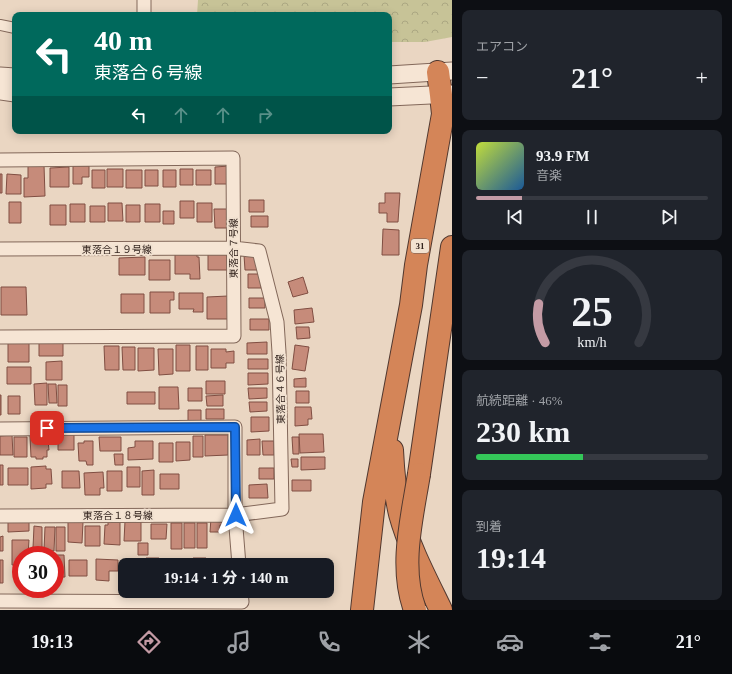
<!DOCTYPE html>
<html lang="ja">
<meta charset="utf-8">
<style>
:root{--surface:#171b24;--page:#20242c;--text:#f1f3f6;--muted:#9ea1a6;--line:#363941;--accent:#c49ba5}
body{margin:0;font-family:"Times New Roman","Noto Sans JP",serif;background:var(--page);color:var(--text);height:100vh;display:flex;flex-direction:column;font-size:15px;white-space:nowrap}
*{box-sizing:border-box;margin:0}
p{font-size:13px;color:var(--muted)}
.icon{flex:none;width:22px;height:22px;fill:none;stroke:currentColor;stroke-width:2;stroke-linecap:round;stroke-linejoin:round}
.map{position:relative;flex:1;overflow:hidden}
.drawer{display:flex;flex-direction:column;gap:10px;padding:10px;background:#0d0f14;width:280px}
.drawer>*{flex:none}
.guide{position:absolute;left:12px;top:12px;width:380px;height:122px;border-radius:8px;box-shadow:0 2px 10px #0003;background:#00695c;color:#fff;overflow:hidden}
.speed{position:absolute;left:12px;top:546px;display:flex;gap:8px;font-size:20px;font-weight:700;text-align:center}
.speed>*{display:grid;place-content:center;width:52px;height:52px;border-radius:50%;background:var(--surface);box-shadow:0 2px 10px #0003;line-height:1}
.speed .limit{border:6px solid #d22;background:#fff;color:#111}
.pin{position:absolute;display:grid;place-items:center;width:34px;height:34px;color:#fff;margin:-17px;border-radius:8px;box-shadow:0 2px 6px #0006}
.me{position:absolute;width:44px;margin:-22px;rotate:0deg;stroke-linejoin:round;filter:drop-shadow(0 0 3px #0008)}
.turn{display:flex;align-items:center;gap:14px;height:84px;padding:0 16px;font-size:18px}
.turn .icon{width:52px;height:52px;stroke-width:2.5}
.turn b{display:block;font-size:28px;line-height:34px}
.lanes{display:flex;align-items:center;height:38px;padding:0 16px;background:#0003;justify-content:center;gap:20px;direction:ltr}
.lanes .off{opacity:.35}
.big{font-size:30px;font-weight:700;line-height:1.1}
.drawer .tile{flex:1;display:flex;flex-direction:column;justify-content:center;gap:6px;min-width:0;padding:0 14px;border-radius:8px;background:var(--page)}
.drawer .dial{align-items:center;gap:0}
.dial svg{height:104px;overflow:visible;fill:none;stroke:var(--line);stroke-width:7;stroke-linecap:round;text-anchor:middle}
.dial text{fill:var(--text);stroke:none}
.song{display:flex;align-items:center;gap:12px}
.cover{width:48px;height:48px;border-radius:6px;background:linear-gradient(135deg,hsl(70 70% 55%),hsl(210 70% 35%))}
.played{height:4px;border-radius:2px;background:linear-gradient(90deg,var(--accent) 20%,var(--line) 20%)}
.keys{display:flex;justify-content:space-around;direction:ltr}
.heat{display:flex;justify-content:space-between;align-items:center;font-size:22px;direction:ltr}
.charge{height:6px;border-radius:3px;background:linear-gradient(90deg,#34c759 46%,var(--line) 0)}
.trip{position:absolute;left:118px;top:558px;width:216px;height:40px;border-radius:8px;background:var(--surface);box-shadow:0 2px 10px #0003;font-weight:700;line-height:40px;text-align:center}
.tabs{display:flex;height:64px;justify-content:space-around;align-items:center;background:#090b0e;color:var(--muted)}
.tabs .icon{width:28px;height:28px}
.tabs .active{color:var(--accent)}
.tabs b{font-size:18px;color:var(--text)}
main{display:flex;flex:1;min-height:0}
.map>svg:first-child{display:block}
</style>
<main>
<div class="map">
<svg width="452" height="610" viewBox="0 0 452 610">
<defs>
<pattern id="forest-crowns" width="20" height="18" patternUnits="userSpaceOnUse"><rect width="20" height="18" fill="#c7c397"/><path d="M2 6a3 3 0 1 1 6 0M12 15a3 3 0 1 1 6 0" fill="none" stroke="#aba782"/></pattern>
</defs>
<rect width="100%" height="100%" fill="#ead6c2"/>
<path fill="url(#forest-crowns)" d="M198,0H452V37L425,42H389V15H197Z"/>
<path fill="#c68b7a" stroke="#804e42" d="M28,165H44L45,196L24,197V178H28Z
M73,166H89V177H82V184H73Z
M229,166V184H215V167Z
M69,167V187H50V168Z
M107,169H123V187H107Z
M180,169H193V185H180Z
M92,170H105V188H92Z
M126,170H142V188H126Z
M145,170H158V186H145Z
M163,170H176V187H163Z
M196,170H211V185H196Z
M0,174H2V193H0Z
M7,174L21,175V194H6Z
M385,193H400L398,222H387V213H379V203H385Z
M249,200H264V212H249Z
M180,201H194V218H180Z
M9,202H21V223H9Z
M108,203H122L123,221H108Z
M197,203H212V222H197Z
M70,204H85V222H70Z
M145,204H160V222H145Z
M50,205H66V225H50Z
M126,205H140V222H126Z
M90,206H105V222H90Z
M214,209H229L230,228H215Z
M163,211H174V224H163Z
M251,216H268V227H251Z
M383,229L399,230V255H382Z
M175,253H197V257H199L200,279H190V274H175Z
M208,254H228V270H208Z
M244,255H257V270H245Z
M145,257V275H119V258Z
M149,260H170V280H149Z
M248,274H261V288H248Z
M303,277L308,293L293,297L288,282Z
M1,287H26L27,315H1Z
M150,292H174V300H170V313H150Z
M179,293H203V312H193L194,309H179Z
M121,294H144V313H121Z
M228,296V319H207V297Z
M249,298H265V308H249Z
M312,308L314,322L295,324L294,310Z
M250,319H269V330H250Z
M296,327H309L310,338L297,339Z
M63,340V356H39V341Z
M8,341H29V362H8Z
M267,342V354H247V343Z
M176,345H190V371H176Z
M295,345L309,347L305,371L292,369Z
M104,346H119V370H105Z
M196,346H208V370H196Z
M122,347H135V370H123Z
M138,348H154V370L138,371Z
M158,349H173V374L159,375Z
M211,349H226V352L234,351V363H226V368H211Z
M248,359H268V369H248Z
M62,361V380H46V362Z
M7,367H31V384H7Z
M248,373H268V384L248,385Z
M306,378V387H294V379Z
M206,381H225V394H206Z
M47,383V405H35L34,384Z
M48,384H56L57,403H49Z
M58,385H67V406H58Z
M159,387H178L179,409H159Z
M188,388H202V401H188Z
M248,388H267V398L249,399Z
M296,391H309V403H296Z
M127,392H155V404H127Z
M0,395H1V415H0Z
M223,395V406H207L206,396Z
M8,396H20V414H8Z
M249,402H267V411L250,412Z
M295,407H311L312,419H308V425L295,426Z
M206,409H224V419H206Z
M188,410H201V421H188Z
M251,417H269V431L251,432Z
M62,434H74V450H58V439H62Z
M299,434H323L324,452L300,453Z
M12,435L13,455H0V436Z
M205,435H228V455L205,456Z
M30,436H46L47,441H48L49,450H47V457H43V459H36V457H31Z
M193,436H203V457H193Z
M14,437H27V457H14Z
M99,437H121V451H100Z
M292,437H299V454H293Z
M260,439V455H247V440Z
M84,441H93V465H87L86,461H79L78,443H84Z
M135,441H153V459L128,460V448L135,447Z
M262,441H274V455H263Z
M176,442H190V460L176,461Z
M159,443H173V462H159Z
M114,454H123V465H115Z
M301,457H325V469L301,470Z
M291,459H298V467H292Z
M0,465H3V485H0Z
M46,466V469H51L52,484H46V488L31,489V467Z
M127,467H140V487H127Z
M8,468H28V485H8Z
M259,468H274V479H259Z
M154,470V495H142V471Z
M62,471H79L80,488H62Z
M107,471H122V491H107Z
M103,472L104,488H100V495H85L84,473Z
M160,474H179V489H160Z
M292,480H311V491H292Z
M267,484L268,498H249V485Z
M211,518H229V526L220,525V532H210Z
M8,519H29V531L8,532Z
M108,520H120V545L104,544L105,525H108Z
M68,521L83,522L82,543L68,542Z
M125,521L141,522V541H124Z
M171,523H182V549H171Z
M184,523H195V548H184Z
M197,523H207V548H197Z
M151,524H167L166,539H151Z
M34,526L42,527V549L33,548Z
M85,526H100V546H85Z
M45,527H55L54,551L44,550Z
M56,527H65V551H56Z
M3,536V551H0V537Z
M12,540H29L28,555H21V565H12Z
M138,543H148V555H138Z
M33,555H64L65,577H55V555Z
M146,558H159V565H146Z
M193,558H206V565H193Z
M96,559L118,560V571H109V581L96,580Z
M0,560H3V583H0Z
M69,560H87V576H69Z
M123,560H142V565H125V577H123Z
M163,560H174V565H163Z"/>
<g fill="none" stroke-linecap="round" stroke-linejoin="round">
<g stroke="#83685a" stroke-width="12">
<path id="pedestrian" d="M0,25L15,28"/>
</g>
<g stroke="#83685a" stroke-width="15">
<path id="minor" d="M144,15V0
M0,160L233,158L234,336L0,337
M0,249L233,248L259,251L277,322L279,352L282,509L235,515L0,516
M0,429L235,427V515L239,565
M0,601L242,602L241,591"/>
</g>
<g stroke="#83685a" stroke-width="19">
<path id="tertiary" d="M389,75L452,71
M0,76L15,77
M0,91L15,93
M389,97L452,94"/>
</g>
<g stroke="#51382f" stroke-width="24">
<path id="motorway" d="M392,450C393,472 395,493 400,514C409,547 426,579 441,610
M419,474L452,247
M362,610L374,502L411,305L416,265L443,114L441,95L438,72"/>
</g>
<use href="#pedestrian" stroke="#f6e5d4" stroke-width="10"/>
<use href="#minor" stroke="#f6e5d4" stroke-width="13"/>
<use href="#tertiary" stroke="#f6e5d4" stroke-width="17"/>
<use href="#motorway" stroke="#d48558" stroke-width="22"/>
<g stroke="#51382f" stroke-width="24" stroke-linecap="butt">
<path id="motorway-bridge" d="M415,610C399,567 412,518 419,474"/>
</g>
<use href="#motorway-bridge" stroke="#d48558" stroke-width="22"/>
</g>
<g fill="none" stroke-linecap="round" stroke-linejoin="round">
<g stroke="#114b97" stroke-width="10">
<path id="route" d="M47,428L235,427L236,515"/>
</g>
<use href="#route" stroke="#1a73e8" stroke-width="7"/>
</g>
<g text-anchor="middle" stroke-width="4" stroke-linejoin="round" paint-order="stroke">
<rect fill="#f2e2d1" stroke="#6c5d54" stroke-width="1" x="411" y="239" width="18" height="14" rx="3"/>
<g font-size="9" font-weight="bold" fill="#33241e">
<text x="420" y="249">31</text>
</g>
<g font-size="10" fill="#33241e" stroke="#f2e2d1">
<text transform="translate(233 248) rotate(-90)" y="4">東落合７号線</text>
<text x="117" y="253">東落合１９号線</text>
<text transform="translate(280 389) rotate(-91)" y="4">東落合４６号線</text>
<text x="118" y="519">東落合１８号線</text>
</g>
</g>
</svg>
<div class="speed"><div class="limit">30</div></div>
<div class="pin" style="left:47px;top:428px;background:#d93025"><svg class="icon" aria-label="arrive" viewBox="0 0 24 24"><path d="M6 21V4h12l-3 4 3 4H6"/></svg></div>
<svg class="me" style="left:236px;top:515px" viewBox="-20 -20 40 40"><path d="M0-17L14 15 0 8-14 15z" fill="#1a73e8" stroke="#fff" stroke-width="4"/></svg>
<div class="trip">19:14 · 1 分 · 140 m</div>
<div class="guide">
<div class="turn"><svg class="icon" aria-label="left" viewBox="0 0 24 24"><path d="M17 20v-9H6M10 6l-5 5 5 5"/></svg><div><b>40 m</b>東落合６号線</div></div>
<div class="lanes"><svg class="icon" aria-label="left" viewBox="0 0 24 24"><path d="M17 20v-9H6M10 6l-5 5 5 5"/></svg><svg class="icon off" aria-label="ahead" viewBox="0 0 24 24"><path d="M12 20V5M6 11l6-6 6 6"/></svg><svg class="icon off" aria-label="ahead" viewBox="0 0 24 24"><path d="M12 20V5M6 11l6-6 6 6"/></svg><svg class="icon off" aria-label="right" viewBox="0 0 24 24"><path d="M7 20v-9h11M14 6l5 5-5 5"/></svg></div>
</div>
</div>
<section class="drawer">
<div class="tile"><p>エアコン</p>
<div class="heat"><a>−</a><b class="big">21°</b><a>+</a></div>
</div>
<div class="tile">
<div class="song"><i class="cover"></i><div><b>93.9 FM</b><p>音楽</p></div></div>
<div class="played"></div>
<div class="keys"><svg class="icon" aria-label="previous" viewBox="0 0 24 24"><path d="M18 5L8 12l10 7zM5 5v14"/></svg><svg class="icon" aria-label="pause" viewBox="0 0 24 24"><path d="M8 5v14M16 5v14"/></svg><svg class="icon" aria-label="next" viewBox="0 0 24 24"><path d="M6 5l10 7-10 7zM19 5v14"/></svg></div>
</div>
<div class="tile dial"><svg viewBox="0 0 100 80">
<path d="M14 69A42 42 0 1 1 86 69"/>
<path d="M14 69A42 42 0 0 1 9 39" stroke="#c49ba5"/>
<text x="50" y="56" font-size="32" font-weight="700">25</text>
<text x="50" y="72" font-size="11">km/h</text>
</svg></div>
<div class="tile"><p>航続距離 · 46%</p><b class="big">230 km</b><div class="charge"></div></div>
<div class="tile"><p>到着</p><b class="big">19:14</b></div>
</section>
</main>
<nav class="tabs">
<b>19:13</b>
<svg class="icon active" aria-label="directions" viewBox="0 0 24 24"><path d="M12 3l9 9-9 9-9-9zM9 14v-3h6M13 9l2 2-2 2"/></svg>
<svg class="icon" aria-label="music" viewBox="0 0 24 24"><path d="M9 18V5l10-2v13"/><circle cx="6" cy="18" r="3"/><circle cx="16" cy="16" r="3"/></svg>
<svg class="icon" aria-label="phone" viewBox="0 0 24 24"><path d="M5 4h4l2 5-3 2q2 4 5 5l2-3 5 2v4C11 20 4 13 5 4z"/></svg>
<svg class="icon" aria-label="climate" viewBox="0 0 24 24"><path d="M12 3v18M4 7l16 10M4 17L20 7"/></svg>
<svg class="icon" aria-label="car" viewBox="0 0 24 24"><path d="M5 17H2v-5l4-1 3-4h7l3 4 3 1v5h-3M9 17h6M6 11h13"/><circle cx="7" cy="17" r="2"/><circle cx="17" cy="17" r="2"/></svg>
<svg class="icon" aria-label="filters" viewBox="0 0 24 24"><path d="M4 7h16M4 17h16"/><circle cx="9" cy="7" r="2"/><circle cx="15" cy="17" r="2"/></svg>
<b>21°</b>
</nav>
